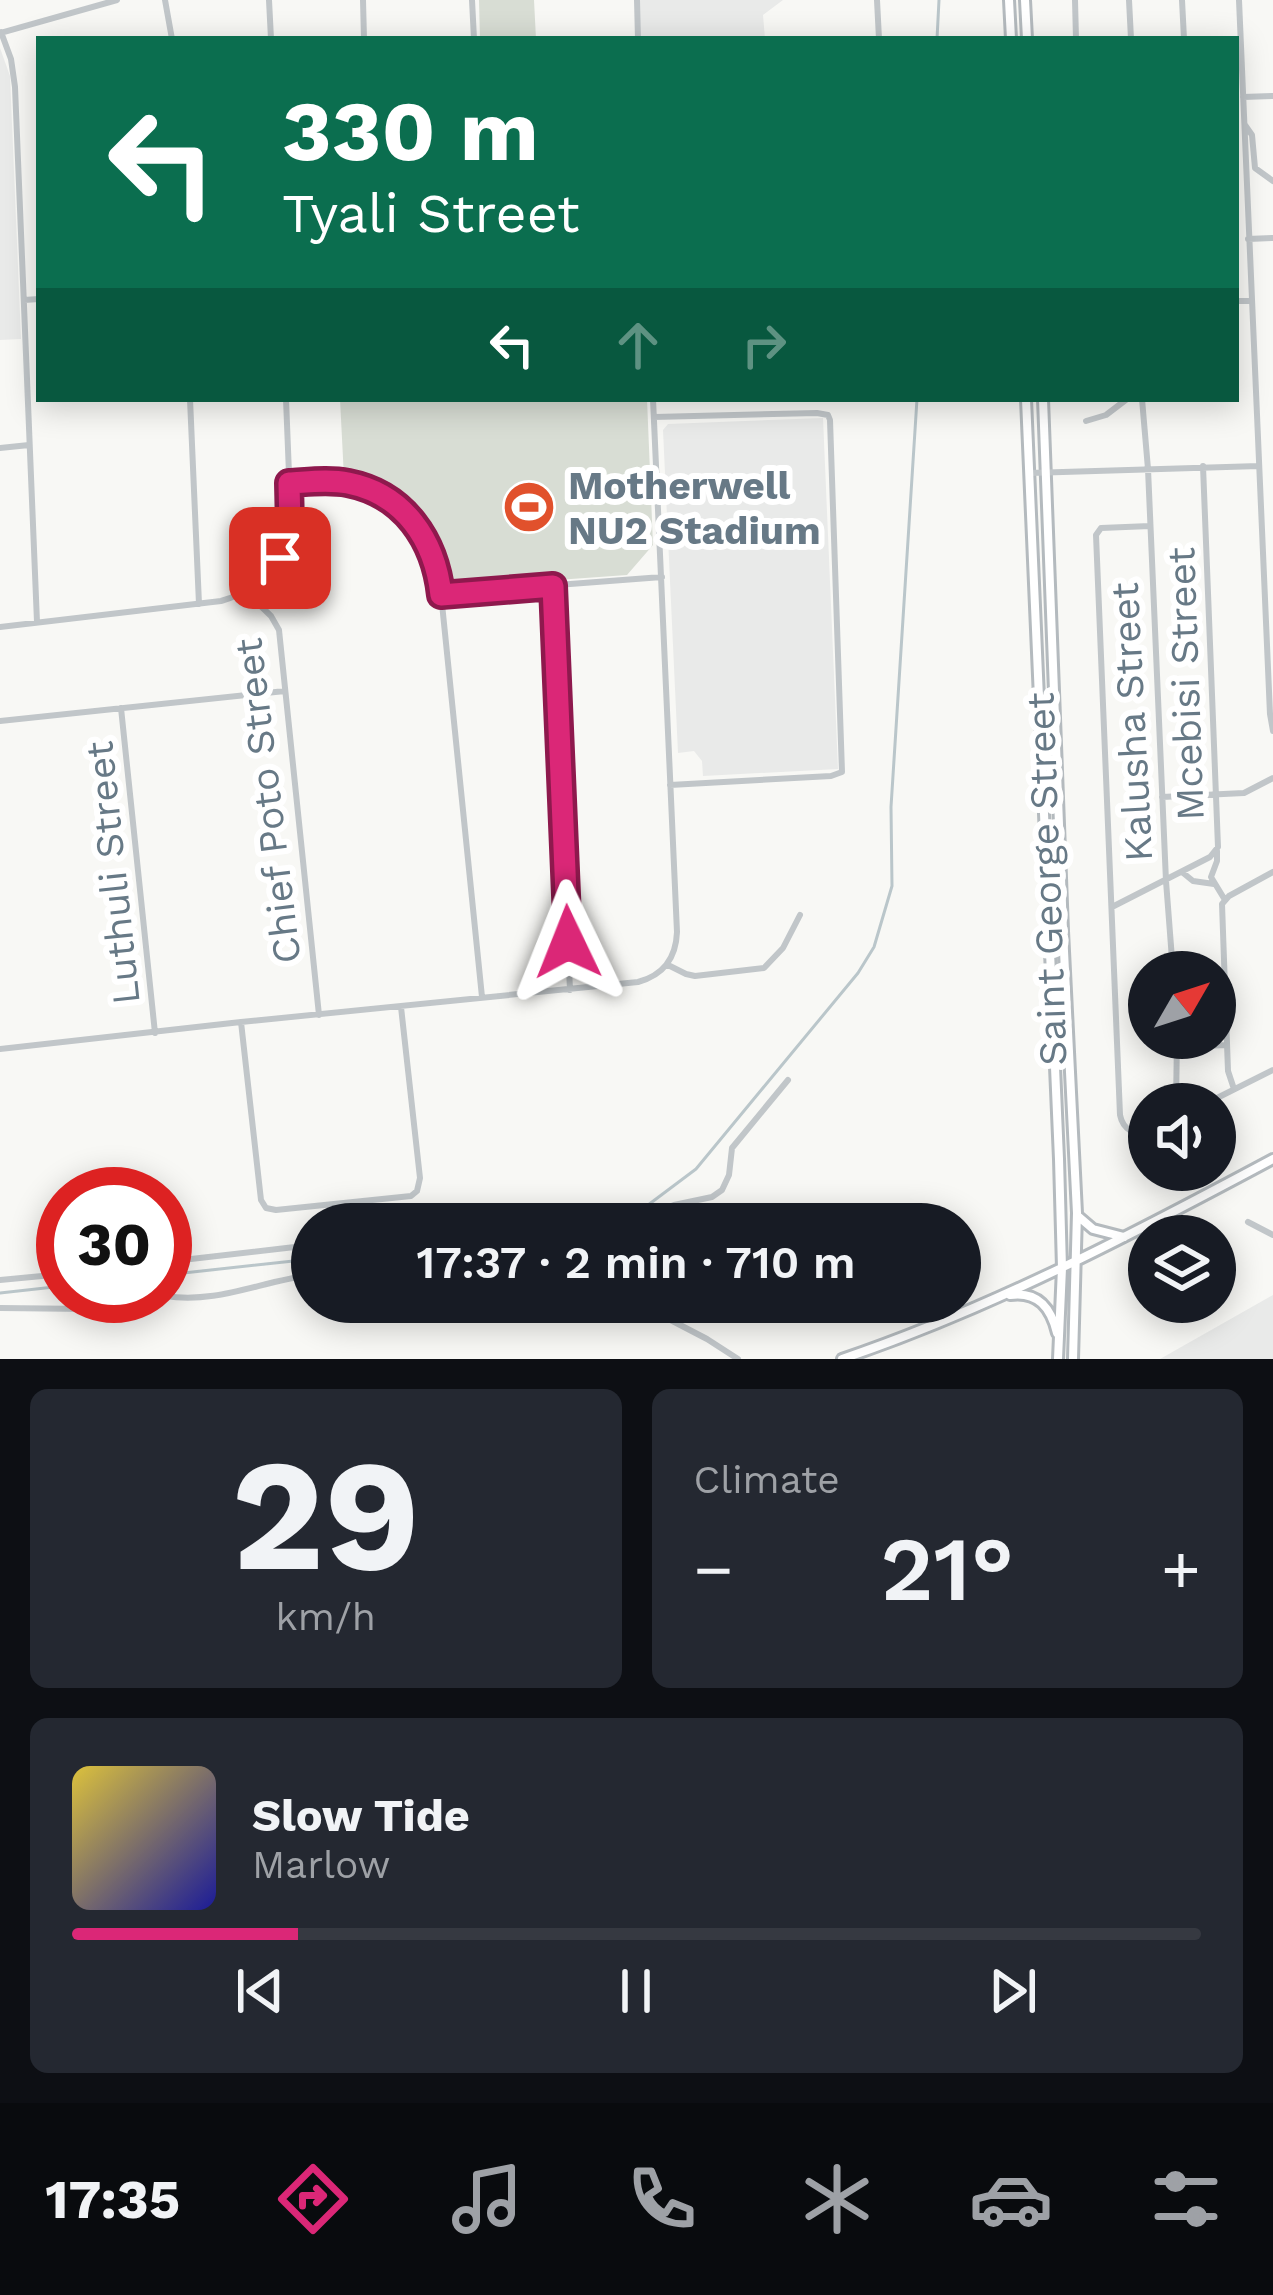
<!DOCTYPE html>
<meta charset="utf-8">
<style>
:root{--surface:#171b24;--page:#242831;--text:#f1f3f6;--muted:#9ea1a6;--line:#363941;--accent:#db2777}
body{margin:0;font-family:"Work Sans",sans-serif;background:var(--page);color:var(--text);height:100vh;display:flex;flex-direction:column;font-size:45px;white-space:nowrap}
*{box-sizing:border-box;margin:0}
p{font-size:39px;color:var(--muted)}
.icon{flex:none;width:66px;height:66px;fill:none;stroke:currentColor;stroke-width:2;stroke-linecap:round;stroke-linejoin:round}
.map{position:relative;height:1359px;overflow:hidden}
.panel{display:flex;flex-direction:column;gap:30px;padding:30px;background:#0d0f14;flex:1}
.panel>*{flex:none}
.hud{position:absolute;left:36px;top:36px;width:1203px;height:366px;border-radius:0px;box-shadow:0 6px 30px #0003;background:#0b6e4f;color:#fff;overflow:hidden}
.needle{width:78px;rotate:51deg}
.fabs{position:absolute;left:1128px;top:951px;display:grid;gap:24px}
.fabs a{display:grid;place-items:center;width:108px;height:108px;border-radius:50%;background:var(--surface);box-shadow:0 6px 30px #0003;font-size:60px}
.speed{position:absolute;left:36px;top:1167px;display:flex;gap:24px;font-size:60px;font-weight:700;text-align:center}
.speed>*{display:grid;place-content:center;width:156px;height:156px;border-radius:50%;background:var(--surface);box-shadow:0 6px 30px #0003;line-height:1}
.speed .limit{border:18px solid #d22;background:#fff;color:#111}
.pin{position:absolute;display:grid;place-items:center;width:102px;height:102px;color:#fff;margin:-51px;border-radius:24px;box-shadow:0 6px 18px #0006}
.me{position:absolute;width:132px;margin:-66px;rotate:358deg;stroke-linejoin:round;filter:drop-shadow(0 0 9px #0008)}
.turn{display:flex;align-items:center;gap:42px;height:252px;padding:0 48px;font-size:54px}
.turn .icon{width:156px;height:156px;stroke-width:2.5}
.turn b{display:block;font-size:84px;line-height:102px}
.lanes{display:flex;align-items:center;height:114px;padding:0 48px;background:#0003;justify-content:center;gap:60px;direction:ltr}
.lanes .off{opacity:.35}
.big{font-size:90px;font-weight:600;line-height:1.1}
.panel .tile{flex:1;display:flex;flex-direction:column;justify-content:center;gap:18px;min-width:0;padding:0 42px;border-radius:18px;background:var(--page)}
.panel .dial{align-items:center;gap:0}
.dial b{font-size:156px;line-height:1}
.song{display:flex;align-items:center;gap:36px}
.cover{width:144px;height:144px;border-radius:18px;background:linear-gradient(135deg,hsl(50 70% 55%),hsl(240 70% 35%))}
.played{height:12px;border-radius:6px;background:linear-gradient(90deg,var(--accent) 20%,var(--line) 20%)}
.keys{display:flex;justify-content:space-around;direction:ltr}
.heat{display:flex;justify-content:space-between;align-items:center;font-size:66px;direction:ltr}
.panel .tiles{flex:1;display:grid;gap:30px;grid-template-columns:1fr 1fr}
.tile:last-child{grid-column:span 2}
.trip{position:absolute;left:291px;top:1203px;width:690px;height:120px;border-radius:60px;background:var(--surface);box-shadow:0 6px 30px #0003;font-weight:600;line-height:120px;text-align:center}
.menu{display:flex;height:192px;justify-content:space-around;align-items:center;background:#090b0e;color:var(--muted)}
.menu .icon{width:84px;height:84px}
.menu .on{color:var(--accent)}
.menu b{font-size:54px;color:var(--text)}
.map>svg:first-child{display:block}
</style>
<div class="map">
<svg width="1273" height="1359" viewBox="0 0 1273 1359">
<rect width="100%" height="100%" fill="#f8f8f5"/>
<path fill="#e9eae9" d="M640,0H783L763,15L765,39H640Z
M0,48L10,76L21,339L0,340Z
M823,418L838,769L703,776L702,761L694,751L678,753L663,430L668,424Z
M1273,1295V1359H1160Z"/>
<path fill="#d8ddd4" d="M479,0H534L536,39H480Z
M340,399H647L653,545L627,575L447,588L444,558L423,520L391,493L344,478Z"/>
<g fill="none" stroke-linecap="round" stroke-linejoin="round">
<path stroke="#bac6ca" stroke-width="3" d="M937,39L939,0
M568,1224L605,1217L648,1205L696,1169L858,973L874,947L892,886L891,807L917,399
M165,1275L312,1259
M0,1293L63,1286"/>
<g stroke="#b4babe" stroke-width="14">
<path id="secondary" d="M1009,0L1011,39
M1025,0L1027,39
M1026,399L1059,1159L1062,1268L1058,1359
M1043,399L1063,931L1077,1213L1073,1359
M1079,1217L1093,1229L1124,1237
M1010,1295C1038,1291 1051,1308 1057,1333
M842,1359C992,1308 1133,1234 1273,1159"/>
</g>
<path stroke="#c1c6c9" stroke-width="6" d="M165,0L172,39
M269,0L271,39
M363,0L364,39
M472,0L474,39
M637,0L638,39
M877,0L879,39
M1075,0L1076,39
M1129,0L1131,39
M1182,0L1184,39
M1239,0L1270,714L1273,731
M1,32L11,59L15,87L37,622
M0,33L117,0
M1243,97L1273,96
M1245,125L1252,135L1255,168L1273,181
M1248,239L1273,238
M24,300L39,299
M1236,301H1252
M190,399L199,604
M1142,399L1148,469L1166,881L1173,972
M654,417L817,413L828,415L830,420L842,772L831,776L670,785
M1086,421L1106,415L1127,399
M0,448L29,445
M1030,473L1259,466
M289,483C308,482 329,479 348,483C405,494 435,541 441,594L482,997
M552,586L570,990
M246,592L271,616L279,630L319,1015
M441,594L662,577
M0,627L221,601C288,582 291,534 289,474C288,449 287,424 286,399
M121,708L155,1033
M0,721L285,691
M1162,797L1244,793L1273,778
M1217,851V861L1211,877L1225,900
M1182,872L1193,881L1214,884
M1112,907L1210,857L1218,847L1203,466
M570,945L579,957L614,983
M668,965L686,974L695,976L764,968L783,948L800,915
M241,1022L261,1200L266,1208L276,1210L411,1196L417,1191L420,1178L401,1007
M1177,1047L1227,1045
M0,1049L241,1022L638,982C664,975 676,958 677,932L653,399
M1234,1089L1228,1071L1222,904L1229,896L1273,872
M1176,1104L1177,1038
M1205,1104L1273,1070
M1149,1131C1135,1136 1123,1130 1120,1115L1096,535L1101,528L1150,526
M1248,1222L1273,1235
M625,1224L674,1205L712,1197L722,1190L729,1175L732,1148L788,1080
M165,1262L312,1245
M0,1280L63,1274
M165,1296C219,1304 260,1281 312,1275
M636,1302L707,1339L738,1359
M0,1308L88,1309L136,1296"/>
<use href="#secondary" stroke="#fff" stroke-width="8"/>
</g>
<g fill="none" stroke-linecap="round" stroke-linejoin="round">
<g stroke="#8e194d" stroke-width="30">
<path id="route" d="M280,558L290,526L289,483C308,482 329,479 348,483C404,494 435,540 441,595L553,586L568,942"/>
</g>
<use href="#route" stroke="#db2777" stroke-width="21"/>
</g>
<defs>
<g id="stadium-disc" transform="scale(2.7)"><circle r="9.5" fill="#e1512c" stroke="#fff"/><path d="M0-5a6.5 5 0 1 0 0 10a6.5 5 0 1 0 0-10ZM-3.5-1.8h7v3.6h-7Z" fill="#fff"/></g>
</defs>
<g fill-rule="evenodd">
<use href="#stadium-disc" x="529" y="507"/>
</g>
<g text-anchor="middle" stroke-width="12" stroke-linejoin="round" paint-order="stroke">
<g font-size="39" font-weight="bold" fill="#677986" stroke="#fff" text-anchor="start">
<text x="568" y="499">Motherwell<tspan x="568" dy="45">NU2 Stadium</tspan></text>
</g>
<g font-size="39" fill="#677986" stroke="#fff">
<text transform="translate(1185 684) rotate(-92)" y="14">Mcebisi Street</text>
<text transform="translate(1131 722) rotate(-93)" y="14">Kalusha Street</text>
<text transform="translate(267 801) rotate(-97)" y="14">Chief Poto Street</text>
<text transform="translate(112 873) rotate(-96)" y="14">Luthuli Street</text>
<text transform="translate(1046 879) rotate(-92)" y="14">Saint George Street</text>
</g>
</g>
</svg>
<div class="fabs">
<a><svg class="needle" viewBox="-14 -14 28 28"><path d="M0-13l5 13h-10z" fill="#e53935"/><path d="M0 13l5-13h-10z" fill="#9ea1a6"/></svg></a>
<a><svg class="icon" aria-label="sound" viewBox="0 0 24 24"><path d="M4 9h4l5-4v14l-5-4H4zM17 9q2 3 0 6"/></svg></a>
<a><svg class="icon" aria-label="layers" viewBox="0 0 24 24"><path d="M12 4l9 5-9 5-9-5zM3 14l9 5 9-5"/></svg></a>
</div>
<div class="speed"><div class="limit">30</div></div>
<div class="pin" style="left:280px;top:558px;background:#d93025"><svg class="icon" aria-label="arrive" viewBox="0 0 24 24"><path d="M6 21V4h12l-3 4 3 4H6"/></svg></div>
<svg class="me" style="left:568px;top:942px" viewBox="-20 -20 40 40"><path d="M0-17L14 15 0 8-14 15z" fill="#db2777" stroke="#fff" stroke-width="4"/></svg>
<div class="trip">17:37 · 2 min · 710 m</div>
<div class="hud">
<div class="turn"><svg class="icon" aria-label="left" viewBox="0 0 24 24"><path d="M17 20v-9H6M10 6l-5 5 5 5"/></svg><div><b>330 m</b>Tyali Street</div></div>
<div class="lanes"><svg class="icon" aria-label="left" viewBox="0 0 24 24"><path d="M17 20v-9H6M10 6l-5 5 5 5"/></svg><svg class="icon off" aria-label="ahead" viewBox="0 0 24 24"><path d="M12 20V5M6 11l6-6 6 6"/></svg><svg class="icon off" aria-label="right" viewBox="0 0 24 24"><path d="M7 20v-9h11M14 6l5 5-5 5"/></svg></div>
</div>
</div>
<section class="panel">
<div class="tiles">
<div class="tile dial"><b>29</b><p>km/h</p></div>
<div class="tile"><p>Climate</p>
<div class="heat"><a>−</a><b class="big">21°</b><a>+</a></div>
</div>
<div class="tile">
<div class="song"><i class="cover"></i><div><b>Slow Tide</b><p>Marlow</p></div></div>
<div class="played"></div>
<div class="keys"><svg class="icon" aria-label="previous" viewBox="0 0 24 24"><path d="M18 5L8 12l10 7zM5 5v14"/></svg><svg class="icon" aria-label="pause" viewBox="0 0 24 24"><path d="M8 5v14M16 5v14"/></svg><svg class="icon" aria-label="next" viewBox="0 0 24 24"><path d="M6 5l10 7-10 7zM19 5v14"/></svg></div>
</div>
</div>
</section>
<nav class="menu">
<b>17:35</b>
<svg class="icon on" aria-label="directions" viewBox="0 0 24 24"><path d="M12 3l9 9-9 9-9-9zM9 14v-3h6M13 9l2 2-2 2"/></svg>
<svg class="icon" aria-label="music" viewBox="0 0 24 24"><path d="M9 18V5l10-2v13"/><circle cx="6" cy="18" r="3"/><circle cx="16" cy="16" r="3"/></svg>
<svg class="icon" aria-label="phone" viewBox="0 0 24 24"><path d="M5 4h4l2 5-3 2q2 4 5 5l2-3 5 2v4C11 20 4 13 5 4z"/></svg>
<svg class="icon" aria-label="climate" viewBox="0 0 24 24"><path d="M12 3v18M4 7l16 10M4 17L20 7"/></svg>
<svg class="icon" aria-label="car" viewBox="0 0 24 24"><path d="M5 17H2v-5l4-1 3-4h7l3 4 3 1v5h-3M9 17h6M6 11h13"/><circle cx="7" cy="17" r="2"/><circle cx="17" cy="17" r="2"/></svg>
<svg class="icon" aria-label="filters" viewBox="0 0 24 24"><path d="M4 7h16M4 17h16"/><circle cx="9" cy="7" r="2"/><circle cx="15" cy="17" r="2"/></svg>
</nav>
